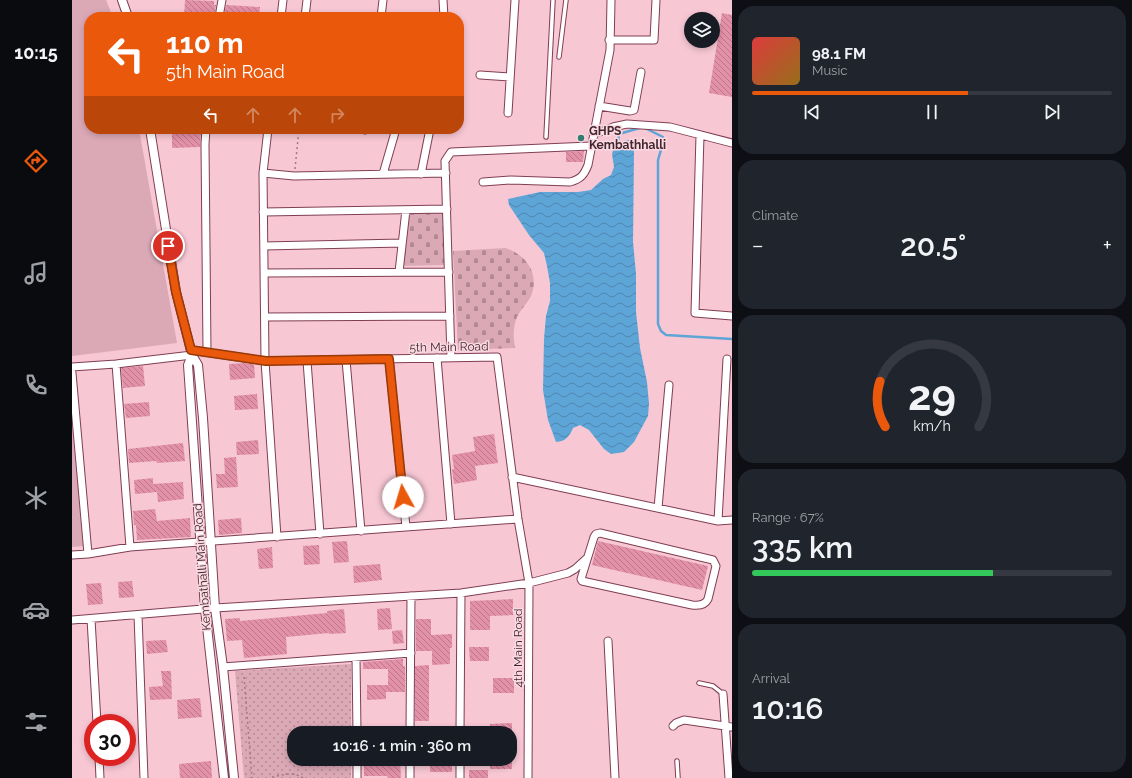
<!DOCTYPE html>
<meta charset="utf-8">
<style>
:root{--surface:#171b24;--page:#20242c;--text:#f1f3f6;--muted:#9ea1a6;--line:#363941;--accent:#ea580c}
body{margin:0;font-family:Raleway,sans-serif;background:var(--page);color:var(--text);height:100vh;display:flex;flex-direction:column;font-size:15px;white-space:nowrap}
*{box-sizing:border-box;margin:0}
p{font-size:13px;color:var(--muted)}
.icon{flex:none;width:22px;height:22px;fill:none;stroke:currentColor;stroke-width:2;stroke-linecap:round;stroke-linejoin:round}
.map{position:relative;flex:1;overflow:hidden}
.details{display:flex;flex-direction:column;gap:6px;padding:6px;background:#0d0f14;width:400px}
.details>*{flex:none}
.hud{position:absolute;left:12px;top:12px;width:380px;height:122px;border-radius:16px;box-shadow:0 2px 6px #0003;background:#ea580c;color:#fff;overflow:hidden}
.tools{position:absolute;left:612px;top:12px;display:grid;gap:8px}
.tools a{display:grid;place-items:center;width:36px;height:36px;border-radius:50%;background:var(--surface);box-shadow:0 2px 6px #0003;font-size:20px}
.speed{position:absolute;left:12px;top:714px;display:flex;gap:8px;font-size:20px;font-weight:700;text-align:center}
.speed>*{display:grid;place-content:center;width:52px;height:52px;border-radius:50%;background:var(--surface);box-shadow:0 2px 6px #0003;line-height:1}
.speed .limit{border:6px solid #d22;background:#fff;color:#111}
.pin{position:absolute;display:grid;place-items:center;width:34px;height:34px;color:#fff;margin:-17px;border:2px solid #fff;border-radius:50%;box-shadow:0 1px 4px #0007}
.me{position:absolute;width:44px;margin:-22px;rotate:354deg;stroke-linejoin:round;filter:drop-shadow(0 0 3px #0008)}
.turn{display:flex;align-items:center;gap:14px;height:84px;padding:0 16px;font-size:18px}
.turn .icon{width:52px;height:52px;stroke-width:2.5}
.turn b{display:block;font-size:28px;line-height:34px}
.lanes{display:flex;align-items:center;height:38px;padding:0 16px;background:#0003;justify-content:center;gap:20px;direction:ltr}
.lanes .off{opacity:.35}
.big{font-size:30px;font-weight:600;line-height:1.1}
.details .tile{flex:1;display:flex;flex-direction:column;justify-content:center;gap:6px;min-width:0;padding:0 14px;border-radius:16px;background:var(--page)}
.details .dial{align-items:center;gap:0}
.dial svg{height:104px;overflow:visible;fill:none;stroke:var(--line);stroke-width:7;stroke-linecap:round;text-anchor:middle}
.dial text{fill:var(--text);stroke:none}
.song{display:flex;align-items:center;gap:12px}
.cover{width:48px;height:48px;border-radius:6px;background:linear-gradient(135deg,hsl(0 70% 55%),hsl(40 70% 35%))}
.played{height:4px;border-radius:2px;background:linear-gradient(90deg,var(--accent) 60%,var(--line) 60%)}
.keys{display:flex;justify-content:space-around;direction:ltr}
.heat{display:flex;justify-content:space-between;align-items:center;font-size:22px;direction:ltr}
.charge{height:6px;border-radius:3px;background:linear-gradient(90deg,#34c759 67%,var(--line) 0)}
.trip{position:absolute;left:215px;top:726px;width:230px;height:40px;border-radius:16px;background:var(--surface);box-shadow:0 2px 6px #0003;font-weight:600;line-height:40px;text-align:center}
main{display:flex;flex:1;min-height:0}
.tab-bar{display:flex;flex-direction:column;width:72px;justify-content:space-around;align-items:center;background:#090b0e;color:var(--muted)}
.tab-bar .icon{width:28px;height:28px}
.tab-bar .current{color:var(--accent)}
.tab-bar b{font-size:18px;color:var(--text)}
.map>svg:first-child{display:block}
</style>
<main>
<nav class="tab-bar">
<b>10:15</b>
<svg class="icon current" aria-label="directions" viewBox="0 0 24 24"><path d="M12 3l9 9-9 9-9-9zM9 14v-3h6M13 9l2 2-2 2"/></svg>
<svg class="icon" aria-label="music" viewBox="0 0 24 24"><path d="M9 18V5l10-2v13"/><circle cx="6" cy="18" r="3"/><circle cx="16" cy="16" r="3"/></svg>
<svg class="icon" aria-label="phone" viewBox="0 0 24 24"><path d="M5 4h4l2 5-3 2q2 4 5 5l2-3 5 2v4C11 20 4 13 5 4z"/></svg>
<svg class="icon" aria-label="climate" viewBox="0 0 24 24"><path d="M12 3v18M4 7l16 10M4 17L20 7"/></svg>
<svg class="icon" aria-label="car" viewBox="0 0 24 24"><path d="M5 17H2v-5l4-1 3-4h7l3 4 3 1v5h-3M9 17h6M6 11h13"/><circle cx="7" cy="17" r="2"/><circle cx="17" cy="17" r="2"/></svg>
<svg class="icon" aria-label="filters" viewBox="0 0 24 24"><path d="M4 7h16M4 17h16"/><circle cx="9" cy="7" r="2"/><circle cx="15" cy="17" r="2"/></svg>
</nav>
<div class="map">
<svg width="660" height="778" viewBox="0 0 660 778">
<defs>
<pattern id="cemetery-stones" width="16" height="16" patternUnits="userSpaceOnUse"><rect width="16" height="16" fill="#dba8b6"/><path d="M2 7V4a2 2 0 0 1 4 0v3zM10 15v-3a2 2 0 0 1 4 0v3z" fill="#b38994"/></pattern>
<pattern id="park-dots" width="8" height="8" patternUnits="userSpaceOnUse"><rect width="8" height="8" fill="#dba8b6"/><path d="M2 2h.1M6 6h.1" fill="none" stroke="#b38994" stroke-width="1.8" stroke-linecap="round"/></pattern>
<pattern id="water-waves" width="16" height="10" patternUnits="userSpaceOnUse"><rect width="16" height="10" fill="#5ea5d7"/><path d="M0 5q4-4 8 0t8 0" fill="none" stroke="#4f86af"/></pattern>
<pattern id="building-back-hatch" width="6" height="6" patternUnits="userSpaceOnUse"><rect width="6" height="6" fill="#e391a9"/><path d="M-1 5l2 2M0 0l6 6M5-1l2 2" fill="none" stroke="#ba768a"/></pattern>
</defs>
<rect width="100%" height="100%" fill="#f7c7d4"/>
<path fill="#dba8b6" d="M0,0H34L41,17H17V129H67L105,343L0,356Z
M0,419L11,546L0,547Z"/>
<path fill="url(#cemetery-stones)" d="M337,212H371L372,265L329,266Z
M433,248C454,254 468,274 459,296C455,304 449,309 445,317C441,327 441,337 443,348L386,350L381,251Z"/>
<path fill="url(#park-dots)" d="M279,664V733H222V759H279V778H172L163,671Z"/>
<path fill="url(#water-waves)" d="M557,140L561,144L562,152L561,242L564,274V312L568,348L575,382L577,404L576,416L562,442L552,452L539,454L532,449L517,430L508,425L501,428C497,437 494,441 484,442L476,420L471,390L472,339L474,316L478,301V283L475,266L472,253L457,235L437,205L436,199L468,192H506L519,190L531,179L539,175L542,167L540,154L542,147L551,141Z"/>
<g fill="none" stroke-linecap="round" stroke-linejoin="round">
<path stroke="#5ea5d7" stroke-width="2.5" d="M545,147L547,134L571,127L591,137V143L586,160V324L589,331L594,335L660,339"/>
</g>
<path fill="url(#building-back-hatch)" d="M113,0L142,1V5H144L142,17H112Z
M154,5L188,7L187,17H152Z
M650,13L660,15V97L637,93Z
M100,130H129L128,147L100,148Z
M512,151L511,162H494V152Z
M173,363L182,364L183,378L158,380L157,364Z
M71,366L73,386L51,388L49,368Z
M185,394L186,409L163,410L162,396Z
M77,402L78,416L54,418L52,404Z
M422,434L426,463L403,466L405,480L382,484L380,469H382L380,455L403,451L401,437Z
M186,440L187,454L165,455L164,442Z
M111,443L113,461L85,463L84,461L57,463L56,449Z
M164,457L166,487L145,488L144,474H153L152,458Z
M81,478V484L111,482L112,499L86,502L85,492L63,494L62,480Z
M83,509L85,521L118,518L119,537L65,540L64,525H62L61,511Z
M169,518L170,533L147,535L146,520Z
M275,541L277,562L262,563L260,542Z
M526,541L636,566L630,590L520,565Z
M247,545L248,564L232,565L231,546Z
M200,547L201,568L187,569L185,549Z
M308,564L310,580L282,583L281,566Z
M60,581L62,597L47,598L46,582Z
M29,583L31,604L16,605L14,584Z
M441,599V615L418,616V630H398V601Z
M318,608L320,629L306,630L305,609Z
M272,609L274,633L257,634V633L214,637L215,654L172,658L170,640L155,641L153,619L168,618V621L255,613V611Z
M344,619H359V635L380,634V648H378V664L360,665V651H344Z
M330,630L332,643L321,644L320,631Z
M94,640L96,652L75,654L74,641Z
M397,647H417V661H398Z
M331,659V666H333V692H314V699L295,700V685H316V669H291V662Z
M357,665V721H343V666Z
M89,671H99L100,699L78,700L77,687L91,686Z
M421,678H442V693H421Z
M128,698L130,717L106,719L105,700Z
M440,723V733H418V724Z
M314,759H328L329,778H316L315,776H292V762L314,761Z
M358,759H380V772H358Z
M418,759H440V769H418Z
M139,761L140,778H108L107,764Z
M397,770H416V778H397Z"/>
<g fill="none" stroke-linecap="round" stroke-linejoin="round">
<g stroke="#803e53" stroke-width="5.5">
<path id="service" d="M487,57L494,0
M474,137L481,0
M627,683L641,686L651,694
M605,761L606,778"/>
</g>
<g stroke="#803e53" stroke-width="9">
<path id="minor" d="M371,0L372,17
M147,17L150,0
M209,17L211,0
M233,17L235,0
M309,17L311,0
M537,40H582L584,0
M408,75L438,77
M527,106L558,111L562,110L569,72
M436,113L443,0
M134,129L133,144L135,351
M196,129L191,173L193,361L205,537
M293,130V129
M521,133L532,131L541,127L555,124L598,127L660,143
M628,135L623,313L660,316
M191,173L222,176L374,173
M311,174L324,129
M349,174L358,129
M411,182L439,180L498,182C509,179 512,175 516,165L538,50L539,0
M191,212L375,209
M192,246L330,243
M327,272L334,210
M192,273L377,272
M193,317L378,316
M119,350L193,361L425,357L446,519L457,583L456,778
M365,358L379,524
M379,358L373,161L379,152L518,146
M317,359L334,527
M274,360L289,531
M235,361L248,534
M44,364L58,547
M0,367L44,364L120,355
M0,373L16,554
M440,477L646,521L660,520
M586,508L597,385
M646,521L655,359
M528,533L641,560L644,566L636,599C633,605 627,606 620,605L510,581L509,579L522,537L524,534Z
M0,555L16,554L58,547L446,519
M66,615L72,778
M19,619L25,723
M0,620L143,608L389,593L457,583L496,573L503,569L515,558
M536,641L543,778
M284,658L285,733
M151,667L339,653
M651,694L657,778
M601,726L604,723L612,720L660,727
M338,733L339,596
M388,733L389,593
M27,757L28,778
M285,759V778
M338,778V759
M388,778V759"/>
</g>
<g stroke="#803e53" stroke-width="10">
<path id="tertiary" d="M50,0L56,17
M78,129L104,292L120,355L126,365L131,418L143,608L151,667L162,778
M120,355L116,365L133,609L152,778"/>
</g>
<path stroke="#9f7883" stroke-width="1.5" stroke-dasharray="2 3" stroke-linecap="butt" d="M223,169L227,129
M172,677L180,778
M200,777C211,775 221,771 231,778"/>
<use href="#service" stroke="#fff" stroke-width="3.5"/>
<use href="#minor" stroke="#fff" stroke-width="7"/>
<use href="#tertiary" stroke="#fff" stroke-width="8"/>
</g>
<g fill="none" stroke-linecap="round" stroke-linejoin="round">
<g stroke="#983908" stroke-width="10">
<path id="route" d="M96,246L104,292L119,350L194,361L317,359L331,497"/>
</g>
<use href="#route" stroke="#ea580c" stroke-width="7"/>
</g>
<circle fill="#367b70" stroke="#fadae2" stroke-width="1.5" cx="509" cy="138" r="4"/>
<g text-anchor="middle" stroke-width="3" stroke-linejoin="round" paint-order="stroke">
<g font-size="12" font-weight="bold" fill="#44262f" stroke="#fadae2" text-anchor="start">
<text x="517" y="135">GHPS<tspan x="517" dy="14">Kembathhalli</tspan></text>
</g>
<g font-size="12" fill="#44262f" stroke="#fadae2">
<text transform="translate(377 347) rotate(-1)" y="4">5th Main Road</text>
<text transform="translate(130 567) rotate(-94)" y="4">Kembathalli Main Road</text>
<text transform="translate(446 648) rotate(-90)" y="4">4th Main Road</text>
</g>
</g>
</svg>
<div class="tools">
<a><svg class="icon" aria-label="layers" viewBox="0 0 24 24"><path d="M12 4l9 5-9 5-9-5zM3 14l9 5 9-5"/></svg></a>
</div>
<div class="speed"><div class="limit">30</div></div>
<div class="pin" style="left:96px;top:246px;background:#d93025"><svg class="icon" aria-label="arrive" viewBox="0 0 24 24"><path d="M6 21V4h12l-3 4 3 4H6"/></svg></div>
<svg class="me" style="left:331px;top:497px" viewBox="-20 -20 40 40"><circle r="19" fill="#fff"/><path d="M0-13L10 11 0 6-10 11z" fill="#ea580c"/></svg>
<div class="trip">10:16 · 1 min · 360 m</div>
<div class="hud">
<div class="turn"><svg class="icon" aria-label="left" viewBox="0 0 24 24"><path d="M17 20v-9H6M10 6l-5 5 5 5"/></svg><div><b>110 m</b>5th Main Road</div></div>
<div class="lanes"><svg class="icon" aria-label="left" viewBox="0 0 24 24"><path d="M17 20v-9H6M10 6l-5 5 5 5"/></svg><svg class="icon off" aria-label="ahead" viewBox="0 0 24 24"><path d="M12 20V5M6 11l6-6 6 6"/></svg><svg class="icon off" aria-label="ahead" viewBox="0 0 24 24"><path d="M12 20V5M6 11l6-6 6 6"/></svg><svg class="icon off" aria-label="right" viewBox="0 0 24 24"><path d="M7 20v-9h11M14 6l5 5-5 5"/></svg></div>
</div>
</div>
<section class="details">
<div class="tile">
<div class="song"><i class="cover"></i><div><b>98.1 FM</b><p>Music</p></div></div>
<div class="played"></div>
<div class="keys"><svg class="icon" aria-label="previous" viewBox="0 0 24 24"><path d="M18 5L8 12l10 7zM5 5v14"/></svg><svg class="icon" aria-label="pause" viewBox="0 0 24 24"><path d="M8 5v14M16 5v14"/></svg><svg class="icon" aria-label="next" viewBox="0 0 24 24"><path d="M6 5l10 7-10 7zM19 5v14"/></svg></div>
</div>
<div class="tile"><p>Climate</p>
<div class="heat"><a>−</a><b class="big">20.5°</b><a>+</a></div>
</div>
<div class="tile dial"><svg viewBox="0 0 100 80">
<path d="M14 69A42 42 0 1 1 86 69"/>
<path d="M14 69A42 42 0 0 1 10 34" stroke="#ea580c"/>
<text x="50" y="56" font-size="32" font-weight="700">29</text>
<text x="50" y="72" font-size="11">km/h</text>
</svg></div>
<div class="tile"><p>Range · 67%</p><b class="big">335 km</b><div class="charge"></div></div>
<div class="tile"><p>Arrival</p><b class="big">10:16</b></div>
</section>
</main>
